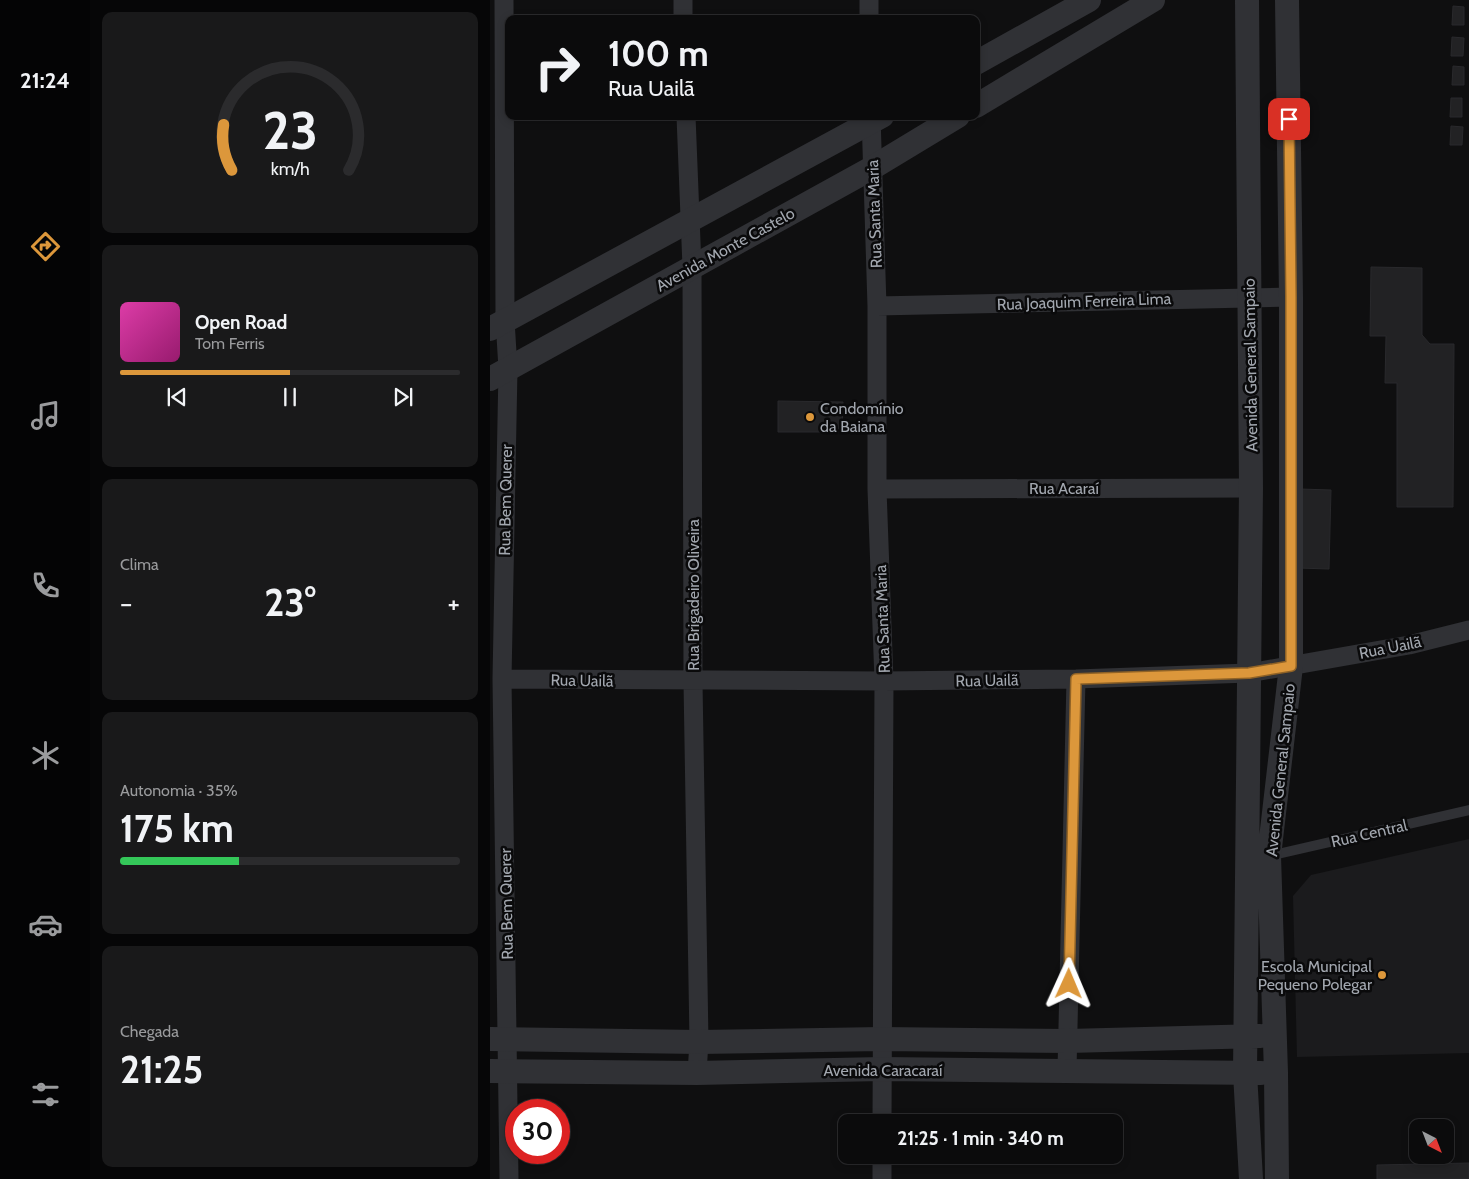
<!DOCTYPE html>
<html lang="pt">
<meta charset="utf-8">
<style>
:root{--surface:#0b0b0c;--page:#19191a;--text:#f1f3f6;--muted:#9a9b9d;--line:#2b2b2d;--accent:#dc973b}
body{margin:0;font-family:Cabin,sans-serif;background:var(--page);color:var(--text);height:100vh;display:flex;flex-direction:column;font-size:19px;white-space:nowrap}
*{box-sizing:border-box;margin:0}
p{font-size:16px;color:var(--muted)}
.icon{flex:none;width:28px;height:28px;fill:none;stroke:currentColor;stroke-width:2;stroke-linecap:round;stroke-linejoin:round}
.map{position:relative;flex:1;overflow:hidden}
.panel{display:flex;flex-direction:column;gap:12px;padding:12px;background:#060607;width:400px}
.panel>*{flex:none}
.guide{position:absolute;left:15px;top:15px;width:475px;height:105px;border-radius:10px;box-shadow:0 2px 8px #0003,0 0 0 1px var(--line);background:#0b0b0c;color:var(--text);overflow:hidden}
.needle{width:32px;rotate:138deg}
.controls{position:absolute;left:919px;top:1119px;display:grid;gap:10px}
.controls a{display:grid;place-items:center;width:45px;height:45px;border-radius:10px;background:var(--surface);box-shadow:0 2px 8px #0003,0 0 0 1px var(--line);font-size:25px}
.speed{position:absolute;left:15px;top:1099px;display:flex;gap:10px;font-size:25px;font-weight:700;text-align:center}
.speed>*{display:grid;place-content:center;width:65px;height:65px;border-radius:50%;background:var(--surface);box-shadow:0 2px 8px #0003,0 0 0 1px var(--line);line-height:1}
.speed .limit{border:8px solid #d22;background:#fff;color:#111}
.pin{position:absolute;display:grid;place-items:center;width:42px;height:42px;color:#fff;margin:-21px;border-radius:10px;box-shadow:0 2px 8px #0006}
.me{position:absolute;width:55px;margin:-28px;rotate:1deg;stroke-linejoin:round;filter:drop-shadow(0 0 4px #0008)}
.turn{display:flex;align-items:center;gap:18px;height:105px;padding:0 20px;font-size:22px}
.turn .icon{width:65px;height:65px;stroke-width:2.5}
.turn b{display:block;font-size:35px;line-height:42px}
.big{font-size:38px;font-weight:700;line-height:1.1}
.panel .widget{flex:1;display:flex;flex-direction:column;justify-content:center;gap:8px;min-width:0;padding:0 18px;border-radius:10px;background:var(--page)}
.panel .dial{align-items:center;gap:0}
.dial svg{height:130px;overflow:visible;fill:none;stroke:var(--line);stroke-width:7;stroke-linecap:round;text-anchor:middle}
.dial text{fill:var(--text);stroke:none}
.song{display:flex;align-items:center;gap:15px}
.cover{width:60px;height:60px;border-radius:8px;background:linear-gradient(135deg,hsl(320 70% 55%),hsl(320 70% 35%))}
.played{height:5px;border-radius:2px;background:linear-gradient(90deg,var(--accent) 50%,var(--line) 50%)}
.keys{display:flex;justify-content:space-around;direction:ltr}
.heat{display:flex;justify-content:space-between;align-items:center;font-size:28px;direction:ltr}
.charge{height:8px;border-radius:4px;background:linear-gradient(90deg,#34c759 35%,var(--line) 0)}
.trip{position:absolute;left:348px;top:1114px;width:285px;height:50px;border-radius:10px;background:var(--surface);box-shadow:0 2px 8px #0003,0 0 0 1px var(--line);font-weight:700;line-height:50px;text-align:center}
main{display:flex;flex:1;min-height:0}
.tabs{display:flex;flex-direction:column;width:90px;justify-content:space-around;align-items:center;background:#040405;color:var(--muted)}
.tabs .icon{width:35px;height:35px}
.tabs .current{color:var(--accent)}
.tabs b{font-size:22px;color:var(--text)}
.map>svg:first-child{display:block}
</style>
<main>
<nav class="tabs">
<b>21:24</b>
<svg class="icon current" aria-label="directions" viewBox="0 0 24 24"><path d="M12 3l9 9-9 9-9-9zM9 14v-3h6M13 9l2 2-2 2"/></svg>
<svg class="icon" aria-label="music" viewBox="0 0 24 24"><path d="M9 18V5l10-2v13"/><circle cx="6" cy="18" r="3"/><circle cx="16" cy="16" r="3"/></svg>
<svg class="icon" aria-label="phone" viewBox="0 0 24 24"><path d="M5 4h4l2 5-3 2q2 4 5 5l2-3 5 2v4C11 20 4 13 5 4z"/></svg>
<svg class="icon" aria-label="climate" viewBox="0 0 24 24"><path d="M12 3v18M4 7l16 10M4 17L20 7"/></svg>
<svg class="icon" aria-label="car" viewBox="0 0 24 24"><path d="M5 17H2v-5l4-1 3-4h7l3 4 3 1v5h-3M9 17h6M6 11h13"/><circle cx="7" cy="17" r="2"/><circle cx="17" cy="17" r="2"/></svg>
<svg class="icon" aria-label="filters" viewBox="0 0 24 24"><path d="M4 7h16M4 17h16"/><circle cx="9" cy="7" r="2"/><circle cx="15" cy="17" r="2"/></svg>
</nav>
<section class="panel">
<div class="widget dial"><svg viewBox="0 0 100 80">
<path d="M14 69A42 42 0 1 1 86 69"/>
<path d="M14 69A42 42 0 0 1 9 41" stroke="#dc973b"/>
<text x="50" y="56" font-size="32" font-weight="700">23</text>
<text x="50" y="72" font-size="11">km/h</text>
</svg></div>
<div class="widget">
<div class="song"><i class="cover"></i><div><b>Open Road</b><p>Tom Ferris</p></div></div>
<div class="played"></div>
<div class="keys"><svg class="icon" aria-label="previous" viewBox="0 0 24 24"><path d="M18 5L8 12l10 7zM5 5v14"/></svg><svg class="icon" aria-label="pause" viewBox="0 0 24 24"><path d="M8 5v14M16 5v14"/></svg><svg class="icon" aria-label="next" viewBox="0 0 24 24"><path d="M6 5l10 7-10 7zM19 5v14"/></svg></div>
</div>
<div class="widget"><p>Clima</p>
<div class="heat"><a>−</a><b class="big">23°</b><a>+</a></div>
</div>
<div class="widget"><p>Autonomia · 35%</p><b class="big">175 km</b><div class="charge"></div></div>
<div class="widget"><p>Chegada</p><b class="big">21:25</b></div>
</section>
<div class="map">
<svg width="979" height="1179" viewBox="0 0 979 1179">
<rect width="100%" height="100%" fill="#0f0f10"/>
<path fill="#1b1b1d" d="M979,839V1053L807,1057L803,896L821,875Z"/>
<path fill="#222224" stroke="#29292c" d="M963,6L974,7V25H962Z
M962,37L974,38L973,56H961Z
M963,66L974,67V85H962Z
M961,98H972V117H960Z
M961,126L973,127L972,145H960Z
M881,267L932,268V335L940,344H964L963,507H907V383H895L896,336H880Z
M288,401L353,402L352,432H288Z
M810,489L841,490L839,569L808,568Z
M979,1163V1179H887V1165Z"/>
<g fill="none" stroke-linecap="round" stroke-linejoin="round">
<path stroke="#303135" stroke-width="10" d="M779,856L979,810"/>
<path stroke="#303135" stroke-width="19" d="M14,0L15,320L18,369L12,679L19,1179
M193,0V19
M379,0V19
M196,116L202,267L203,682L209,1042L207,1073
M381,116L387,306V489L394,681L392,1122
M387,306L801,297
M387,489L761,488
M12,679L394,681L586,679L759,673L919,645L979,630
M577,1070L586,679
M392,1155V1179"/>
<path stroke="#303135" stroke-width="24" d="M757,0L761,488L755,1073L761,1179
M486,63L599,0
M486,106L663,0
M0,329L392,116
M0,379L382,168L468,116
M0,1039L209,1042L391,1039L578,1041L770,1036
M0,1071L207,1073L392,1069L771,1073
M787,1179L786,1073L779,856L801,666V297L797,0"/>
</g>
<g fill="none" stroke-linecap="round" stroke-linejoin="round">
<g stroke="#8f6226" stroke-width="12">
<path id="route" d="M579,984L586,679L759,673L801,666V297L799,119"/>
</g>
<use href="#route" stroke="#dc973b" stroke-width="9"/>
</g>
<g fill="#dc973b" stroke="#0a0a0b" stroke-width="2">
<circle cx="320" cy="417" r="5"/>
<circle cx="892" cy="975" r="5"/>
</g>
<g text-anchor="middle" stroke-width="5" stroke-linejoin="round" paint-order="stroke">
<g font-size="16" fill="#a2a7af" stroke="#0a0a0b">
<text transform="translate(384 214) rotate(-92)" y="6">Rua Santa Maria</text>
<text transform="translate(235 249) rotate(-29)" y="6">Avenida Monte Castelo</text>
<text transform="translate(594 301) rotate(-2)" y="6">Rua Joaquim Ferreira Lima</text>
<text transform="translate(760 365) rotate(-91)" y="6">Avenida General Sampaio</text>
<text x="574" y="494">Rua Acaraí</text>
<text transform="translate(15 500) rotate(-89)" y="6">Rua Bem Querer</text>
<text transform="translate(203 595) rotate(-90)" y="6">Rua Brigadeiro Oliveira</text>
<text transform="translate(392 619) rotate(-92)" y="6">Rua Santa Maria</text>
<text transform="translate(900 647) rotate(-11)" y="6">Rua Uailã</text>
<text transform="translate(92 680) rotate(1)" y="6">Rua Uailã</text>
<text transform="translate(497 680) rotate(-1)" y="6">Rua Uailã</text>
<text transform="translate(790 770) rotate(-84)" y="6">Avenida General Sampaio</text>
<text transform="translate(879 833) rotate(-13)" y="6">Rua Central</text>
<text transform="translate(16 904) rotate(-91)" y="6">Rua Bem Querer</text>
<text x="393" y="1076">Avenida Caracaraí</text>
</g>
<g font-size="16" fill="#a2a7af" stroke="#0a0a0b" text-anchor="start">
<text x="330" y="414">Condomínio<tspan x="330" dy="18">da Baiana</tspan></text>
<text x="882" y="972" text-anchor="end">Escola Municipal<tspan x="882" dy="18">Pequeno Polegar</tspan></text>
</g>
</g>
</svg>
<div class="controls">
<a><svg class="needle" viewBox="-14 -14 28 28"><path d="M0-13l5 13h-10z" fill="#e53935"/><path d="M0 13l5-13h-10z" fill="#9a9b9d"/></svg></a>
</div>
<div class="speed"><div class="limit">30</div></div>
<div class="pin" style="left:799px;top:119px;background:#d93025"><svg class="icon" aria-label="arrive" viewBox="0 0 24 24"><path d="M6 21V4h12l-3 4 3 4H6"/></svg></div>
<svg class="me" style="left:579px;top:984px" viewBox="-20 -20 40 40"><path d="M0-17L14 15 0 8-14 15z" fill="#dc973b" stroke="#fff" stroke-width="4"/></svg>
<div class="trip">21:25 · 1 min · 340 m</div>
<div class="guide">
<div class="turn"><svg class="icon" aria-label="right" viewBox="0 0 24 24"><path d="M7 20v-9h11M14 6l5 5-5 5"/></svg><div><b>100 m</b>Rua Uailã</div></div>
</div>
</div>
</main>
